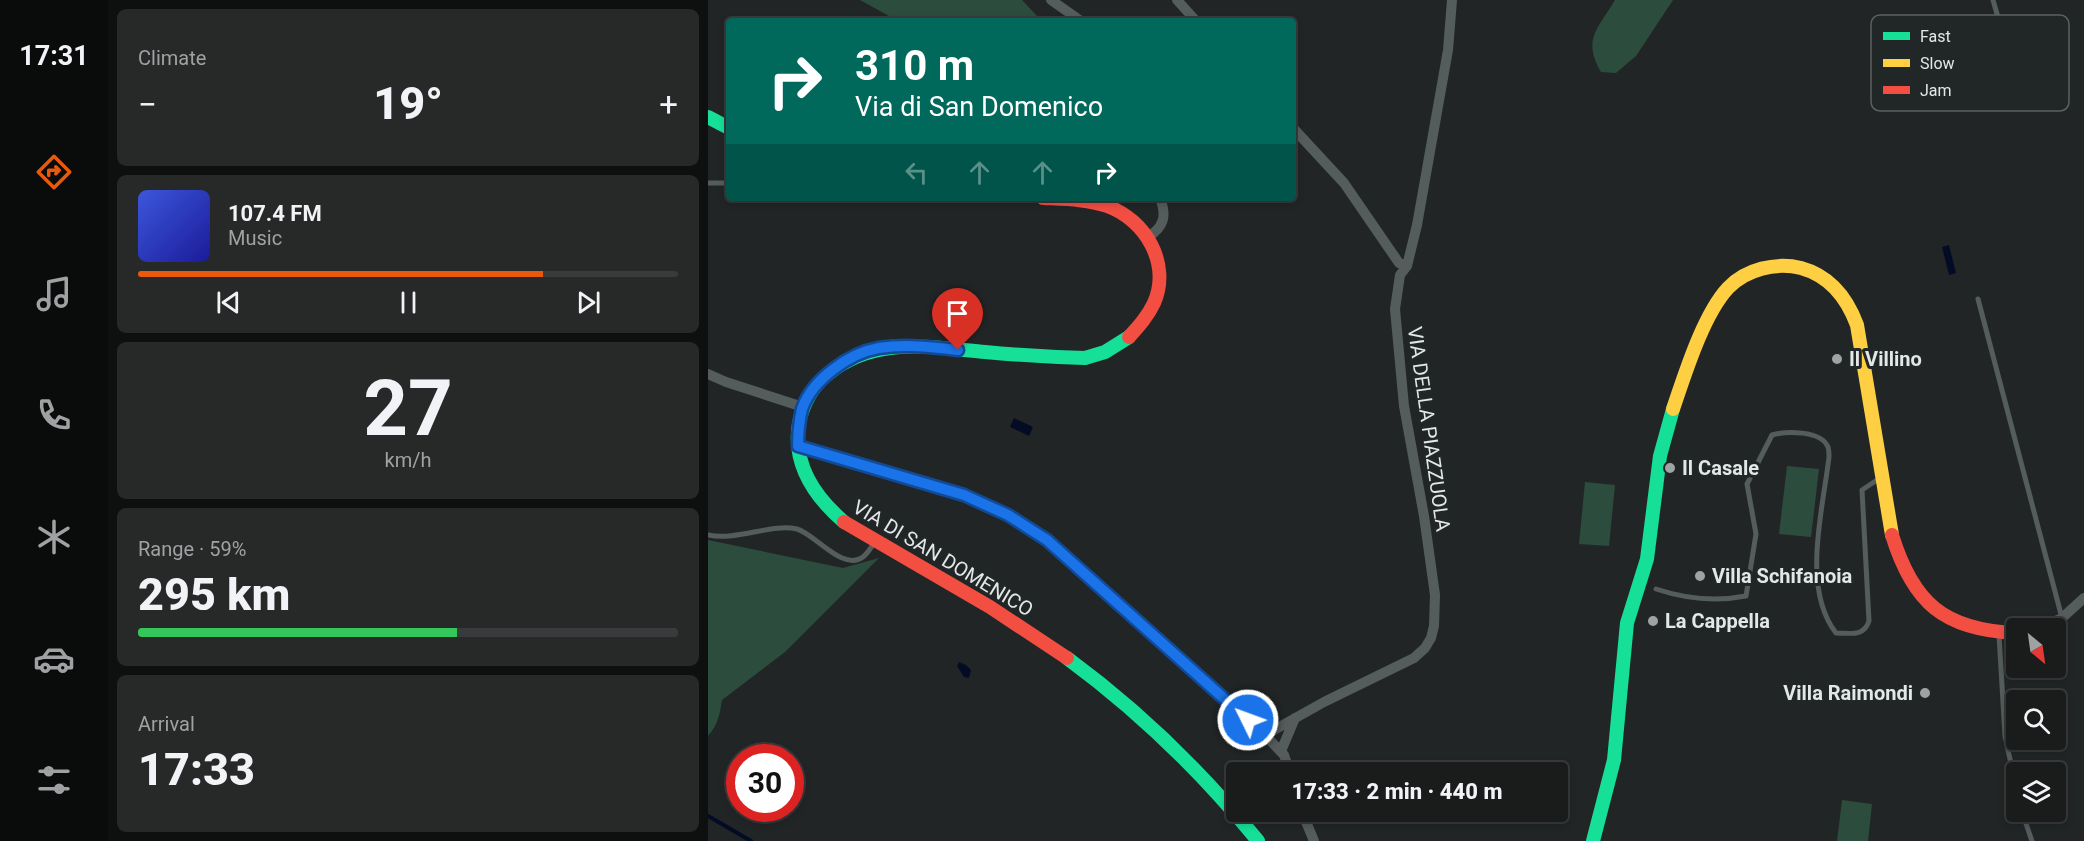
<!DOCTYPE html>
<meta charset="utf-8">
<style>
:root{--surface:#1a1c1c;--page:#272929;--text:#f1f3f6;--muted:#9fa1a3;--line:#383a3b;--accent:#ea580c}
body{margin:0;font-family:Roboto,sans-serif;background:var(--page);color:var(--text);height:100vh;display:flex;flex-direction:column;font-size:22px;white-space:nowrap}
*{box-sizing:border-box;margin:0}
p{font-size:20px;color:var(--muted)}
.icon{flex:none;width:33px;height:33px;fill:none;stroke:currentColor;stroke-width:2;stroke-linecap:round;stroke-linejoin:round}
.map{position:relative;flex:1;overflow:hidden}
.sheet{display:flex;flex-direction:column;gap:9px;padding:9px;background:#0e0f0f;width:600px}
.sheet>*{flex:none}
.hud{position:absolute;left:18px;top:18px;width:570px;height:183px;border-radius:6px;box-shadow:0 3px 9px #0003,0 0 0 2px var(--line);background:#00695c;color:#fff;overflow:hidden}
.needle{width:39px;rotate:151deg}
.fabs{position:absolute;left:1298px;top:618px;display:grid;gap:12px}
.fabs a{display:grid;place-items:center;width:60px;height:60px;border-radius:6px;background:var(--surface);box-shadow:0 3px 9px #0003,0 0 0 2px var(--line);font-size:30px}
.speed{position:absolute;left:18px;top:744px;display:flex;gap:12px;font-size:30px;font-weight:700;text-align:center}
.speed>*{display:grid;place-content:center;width:78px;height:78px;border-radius:50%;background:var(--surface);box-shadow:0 3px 9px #0003,0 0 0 2px var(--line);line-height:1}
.speed .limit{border:9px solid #d22;background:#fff;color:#111}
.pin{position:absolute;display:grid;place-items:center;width:51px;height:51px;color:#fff;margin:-62px -26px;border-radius:50% 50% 50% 0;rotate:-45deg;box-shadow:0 0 6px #0007}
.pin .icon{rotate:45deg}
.me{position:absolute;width:66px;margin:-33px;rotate:312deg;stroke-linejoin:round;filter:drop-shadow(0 0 4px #0008)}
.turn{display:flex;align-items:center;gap:21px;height:126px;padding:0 30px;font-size:27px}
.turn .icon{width:78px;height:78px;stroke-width:2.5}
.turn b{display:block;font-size:42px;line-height:51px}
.lanes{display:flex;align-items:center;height:57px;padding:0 30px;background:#0003;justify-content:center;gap:30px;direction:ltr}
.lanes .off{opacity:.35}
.big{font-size:45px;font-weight:800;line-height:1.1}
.sheet .card{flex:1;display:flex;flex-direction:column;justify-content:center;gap:9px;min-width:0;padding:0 21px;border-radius:9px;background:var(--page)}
.sheet .dial{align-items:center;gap:0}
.dial b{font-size:78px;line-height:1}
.song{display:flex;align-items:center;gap:18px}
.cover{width:72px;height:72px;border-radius:9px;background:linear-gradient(135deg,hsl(230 70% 55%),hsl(240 70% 35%))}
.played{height:6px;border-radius:3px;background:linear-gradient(90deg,var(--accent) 75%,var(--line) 75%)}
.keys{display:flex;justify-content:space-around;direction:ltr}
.heat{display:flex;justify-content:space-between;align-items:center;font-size:33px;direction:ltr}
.charge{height:9px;border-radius:4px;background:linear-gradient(90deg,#34c759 59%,var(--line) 0)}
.trip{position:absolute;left:518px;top:762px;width:342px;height:60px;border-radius:6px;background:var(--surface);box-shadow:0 3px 9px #0003,0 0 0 2px var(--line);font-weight:800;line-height:60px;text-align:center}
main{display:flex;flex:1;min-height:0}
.tab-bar{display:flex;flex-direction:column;width:108px;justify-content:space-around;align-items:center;background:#0a0b0b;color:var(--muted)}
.tab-bar .icon{width:42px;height:42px}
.tab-bar .on{color:var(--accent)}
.tab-bar b{font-size:27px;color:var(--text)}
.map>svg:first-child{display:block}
</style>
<main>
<nav class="tab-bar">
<b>17:31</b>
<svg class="icon on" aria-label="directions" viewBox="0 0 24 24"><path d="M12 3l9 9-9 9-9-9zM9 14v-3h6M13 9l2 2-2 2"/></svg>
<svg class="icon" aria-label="music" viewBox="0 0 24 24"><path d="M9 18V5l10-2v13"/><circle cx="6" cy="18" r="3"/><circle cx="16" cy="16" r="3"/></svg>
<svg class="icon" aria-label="phone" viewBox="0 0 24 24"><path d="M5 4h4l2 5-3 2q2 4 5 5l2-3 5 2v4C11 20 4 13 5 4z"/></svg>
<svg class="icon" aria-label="climate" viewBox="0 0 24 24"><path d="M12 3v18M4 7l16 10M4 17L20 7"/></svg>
<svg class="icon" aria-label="car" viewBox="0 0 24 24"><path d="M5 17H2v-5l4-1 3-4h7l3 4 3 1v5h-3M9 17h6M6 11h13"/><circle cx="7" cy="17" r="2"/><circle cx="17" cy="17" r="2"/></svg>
<svg class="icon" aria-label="filters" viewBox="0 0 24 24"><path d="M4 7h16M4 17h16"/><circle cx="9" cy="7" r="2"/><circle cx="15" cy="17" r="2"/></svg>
</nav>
<section class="sheet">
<div class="card"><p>Climate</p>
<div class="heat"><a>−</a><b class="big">19°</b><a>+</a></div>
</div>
<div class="card">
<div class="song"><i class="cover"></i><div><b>107.4 FM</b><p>Music</p></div></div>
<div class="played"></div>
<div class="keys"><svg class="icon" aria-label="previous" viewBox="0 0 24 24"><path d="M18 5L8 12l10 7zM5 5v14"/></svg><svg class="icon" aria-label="pause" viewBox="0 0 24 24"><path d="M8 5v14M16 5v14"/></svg><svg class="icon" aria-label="next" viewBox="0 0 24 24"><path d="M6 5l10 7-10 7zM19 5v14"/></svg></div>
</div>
<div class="card dial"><b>27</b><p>km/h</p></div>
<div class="card"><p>Range · 59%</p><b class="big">295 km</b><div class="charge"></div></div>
<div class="card"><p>Arrival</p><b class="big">17:33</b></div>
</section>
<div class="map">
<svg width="1376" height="841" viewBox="0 0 1376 841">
<rect width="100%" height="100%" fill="#222526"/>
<path fill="#2c4c3e" d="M152,0H314L330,17L326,21H190Z
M907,0H965L928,56L908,73L893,72C874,39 890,29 907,0Z
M1079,466L1111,469L1103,537L1071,534Z
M877,482L907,485L901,546L871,544Z
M0,540L135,568L171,558L77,652L14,700C12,713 10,725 0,736Z
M1134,800L1164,804L1160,841H1129Z"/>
<path fill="#040c25" d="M1241,245L1248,273L1241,275L1234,247Z
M306,418L325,427L321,436L302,427Z
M251,662L258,665L263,670L261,678L256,677L249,666Z"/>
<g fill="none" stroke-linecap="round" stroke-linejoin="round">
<path stroke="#040c25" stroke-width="4" d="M0,816L43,841"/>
<path stroke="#545c5c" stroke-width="5" d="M1285,0L1309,83
M0,183H21
M1270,299L1354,618
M0,535C30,541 64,523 89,529C107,534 135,572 155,557C160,553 163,547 167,542
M948,589C978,599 1007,602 1038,596L1048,534L1039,484L1064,435C1078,431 1113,430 1120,447C1121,450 1121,453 1121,457C1115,509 1093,588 1128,633C1142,633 1156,637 1161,621L1154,490L1172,478
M1291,635L1297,736L1308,787
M1314,812L1324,841"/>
<path stroke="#545c5c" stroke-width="10" d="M343,0L373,21
M469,0L488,21
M585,128L636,183L691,263L699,266
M440,237C456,227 459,216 452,198
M0,374L18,382L95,407
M90,446L256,494L300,515L339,540L557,735L576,755L582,772
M1331,628L1354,618L1376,598
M557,735L616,702L706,658L717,648L723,638L726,626L727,595L716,516L696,406L687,309L692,275L699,266L709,225L740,50L744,0
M573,751L587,718
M594,812L606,841"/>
<path stroke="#16e098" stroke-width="14" d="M0,117L21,128
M136,522C107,497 84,464 91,423C95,404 105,386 120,374C166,336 222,347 277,352C310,355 344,357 377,358L397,352L421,337
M359,658C431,711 494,772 550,841
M885,841L906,760L919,623L939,559L952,456L965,409"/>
<path stroke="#ffcf43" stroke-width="14" d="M965,409C977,374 995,315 1020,288C1038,269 1068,262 1093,268C1122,276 1139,298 1149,325L1184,535"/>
<path stroke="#f24e42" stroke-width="14" d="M335,198C356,199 379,199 399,206C438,220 463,264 446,303C440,316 431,326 421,337
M136,522L282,607L359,658
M1184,535C1205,603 1236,630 1308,633"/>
</g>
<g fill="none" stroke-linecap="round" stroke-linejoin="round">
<g stroke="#114b97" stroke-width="15">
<path id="route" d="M250,350C224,347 197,344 171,348C141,353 104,380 94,409C91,422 90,433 90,446L256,495L300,515L339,540L540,720"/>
</g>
<use href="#route" stroke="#1a73e8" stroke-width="10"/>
</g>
<g fill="#a0a3a4" stroke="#212627" stroke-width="2">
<circle cx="1129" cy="359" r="6"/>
<circle cx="962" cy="468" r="6"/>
<circle cx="992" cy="576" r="6"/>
<circle cx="945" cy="621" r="6"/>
<circle cx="1217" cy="693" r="6"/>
</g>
<g text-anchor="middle" stroke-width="6" stroke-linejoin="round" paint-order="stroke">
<g font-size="20" font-weight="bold" fill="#e4e7e8" stroke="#212627" text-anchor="start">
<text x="1141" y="366">Il Villino</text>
<text x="974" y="475">Il Casale</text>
<text x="1004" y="583">Villa Schifanoia</text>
<text x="957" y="628">La Cappella</text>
<text x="1205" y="700" text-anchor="end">Villa Raimondi</text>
</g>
<g font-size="20" fill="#e4e7e8" stroke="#212627">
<text transform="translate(721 429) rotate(82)" y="7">VIA DELLA PIAZZUOLA</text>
<text transform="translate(235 558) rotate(31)" y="7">VIA DI SAN DOMENICO</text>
</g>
</g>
<rect x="1163" y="15" width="198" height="96" rx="9" fill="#212627" stroke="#5c6061" stroke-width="1.5"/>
<rect x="1175" y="32" width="27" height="8" fill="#16e098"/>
<rect x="1175" y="59" width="27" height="8" fill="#ffcf43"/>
<rect x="1175" y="86" width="27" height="8" fill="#f24e42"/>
<g font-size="16" fill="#e4e7e8">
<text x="1212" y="42">Fast</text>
<text x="1212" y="69">Slow</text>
<text x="1212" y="96">Jam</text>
</g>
</svg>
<div class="fabs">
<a><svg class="needle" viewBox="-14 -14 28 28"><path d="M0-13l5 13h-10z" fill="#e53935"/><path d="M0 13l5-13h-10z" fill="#9fa1a3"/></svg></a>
<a><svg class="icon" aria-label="search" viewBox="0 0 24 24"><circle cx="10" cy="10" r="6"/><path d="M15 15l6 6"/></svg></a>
<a><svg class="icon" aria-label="layers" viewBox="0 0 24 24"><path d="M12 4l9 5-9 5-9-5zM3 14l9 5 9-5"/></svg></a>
</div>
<div class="speed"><div class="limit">30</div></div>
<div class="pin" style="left:250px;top:350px;background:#d93025"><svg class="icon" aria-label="arrive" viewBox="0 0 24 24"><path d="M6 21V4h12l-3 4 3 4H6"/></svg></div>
<svg class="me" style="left:540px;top:720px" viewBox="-20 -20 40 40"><circle r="17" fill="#1a73e8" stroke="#fff" stroke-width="3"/><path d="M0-11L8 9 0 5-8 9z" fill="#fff"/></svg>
<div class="trip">17:33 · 2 min · 440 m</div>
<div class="hud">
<div class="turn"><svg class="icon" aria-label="right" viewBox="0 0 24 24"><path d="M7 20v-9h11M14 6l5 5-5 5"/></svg><div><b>310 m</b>Via di San Domenico</div></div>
<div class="lanes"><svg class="icon off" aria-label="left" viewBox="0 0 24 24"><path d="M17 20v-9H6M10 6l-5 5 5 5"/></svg><svg class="icon off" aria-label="ahead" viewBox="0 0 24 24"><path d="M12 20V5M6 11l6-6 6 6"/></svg><svg class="icon off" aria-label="ahead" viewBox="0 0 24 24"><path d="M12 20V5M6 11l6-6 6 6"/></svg><svg class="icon" aria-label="right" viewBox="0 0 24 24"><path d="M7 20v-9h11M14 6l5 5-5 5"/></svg></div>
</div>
</div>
</main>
